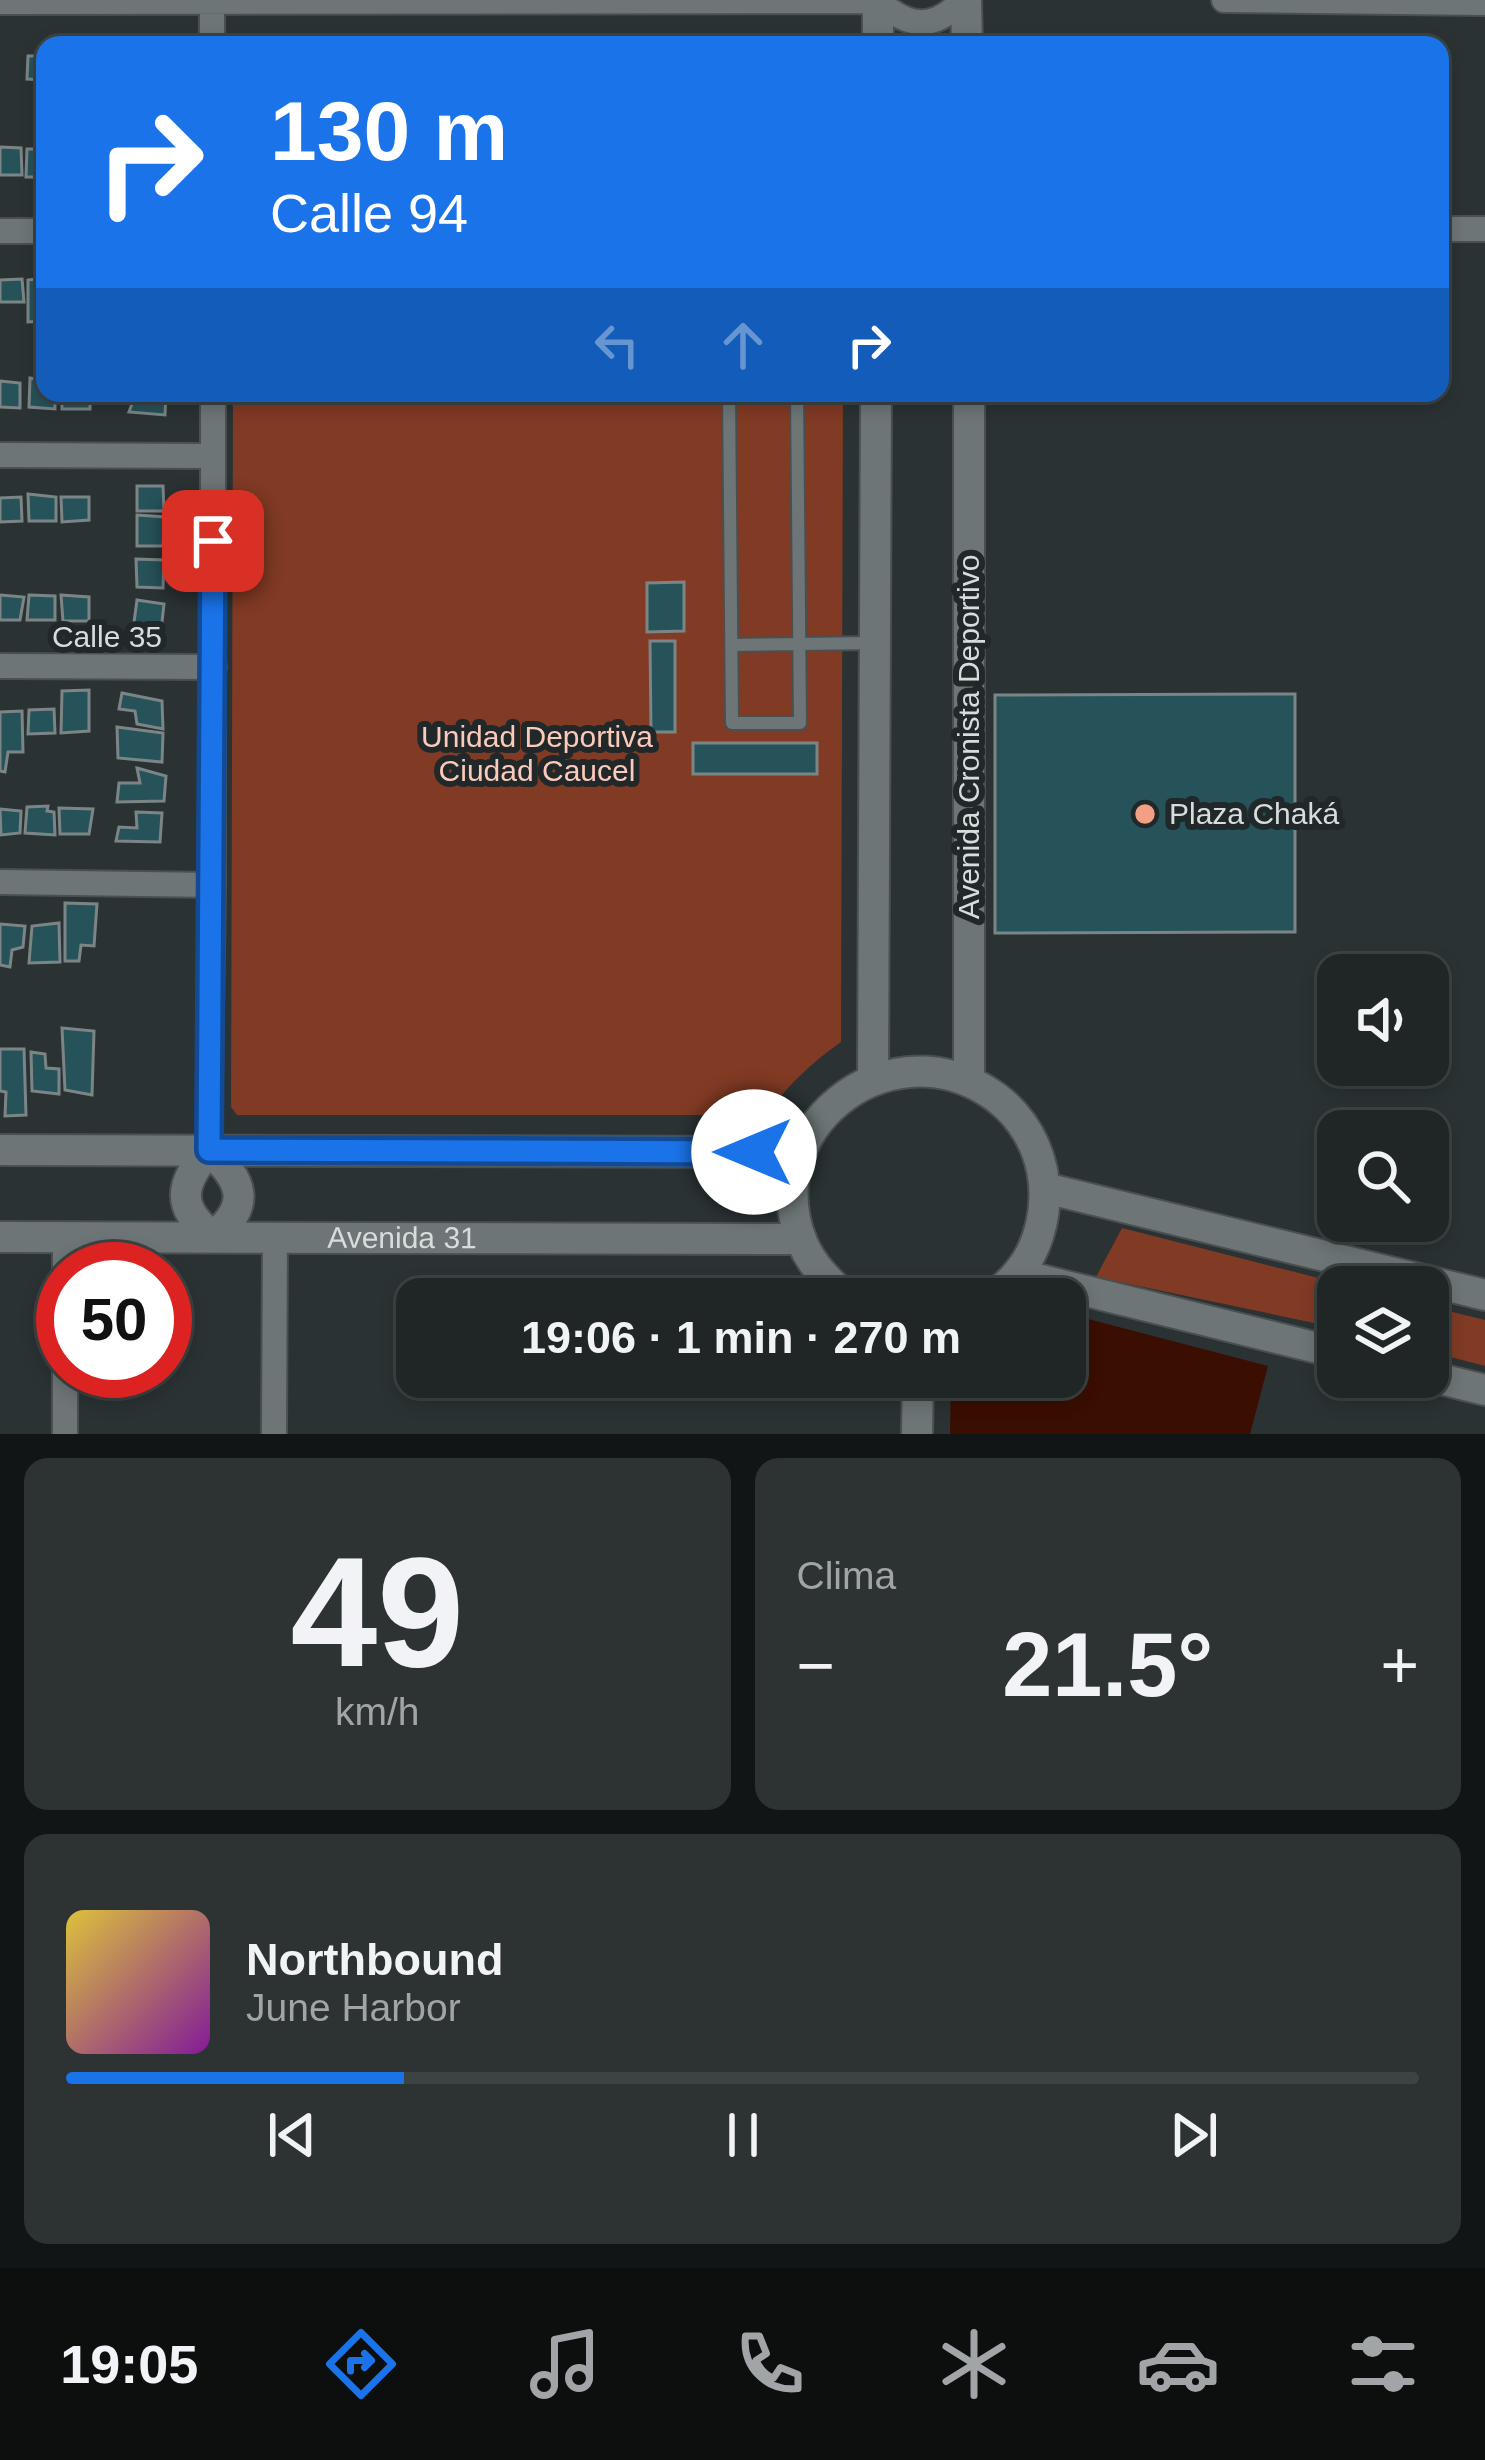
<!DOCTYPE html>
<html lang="es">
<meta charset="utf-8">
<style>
:root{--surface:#202626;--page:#2d3232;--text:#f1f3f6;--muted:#a2a5a7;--line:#3d4343;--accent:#1a73e8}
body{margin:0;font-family:Helvetica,sans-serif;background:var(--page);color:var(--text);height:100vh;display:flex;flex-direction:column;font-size:45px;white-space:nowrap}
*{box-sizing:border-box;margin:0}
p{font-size:39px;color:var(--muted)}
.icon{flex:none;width:66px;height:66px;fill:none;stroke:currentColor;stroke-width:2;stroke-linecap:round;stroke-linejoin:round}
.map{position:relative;height:1434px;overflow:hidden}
.details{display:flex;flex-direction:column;gap:24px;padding:24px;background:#121515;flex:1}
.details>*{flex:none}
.hud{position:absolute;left:36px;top:36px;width:1413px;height:366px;border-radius:24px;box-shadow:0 6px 18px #0003,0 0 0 3px var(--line);background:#1a73e8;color:#fff;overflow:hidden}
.controls{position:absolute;left:1317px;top:954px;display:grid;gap:24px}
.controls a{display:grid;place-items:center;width:132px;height:132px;border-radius:24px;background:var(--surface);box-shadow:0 6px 18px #0003,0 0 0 3px var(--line);font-size:60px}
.speed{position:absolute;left:36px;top:1242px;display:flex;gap:24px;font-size:60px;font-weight:700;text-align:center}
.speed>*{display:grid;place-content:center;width:156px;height:156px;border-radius:50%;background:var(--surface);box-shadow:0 6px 18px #0003,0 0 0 3px var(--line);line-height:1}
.speed .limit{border:18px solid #d22;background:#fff;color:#111}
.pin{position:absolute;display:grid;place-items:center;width:102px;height:102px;color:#fff;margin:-51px;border-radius:24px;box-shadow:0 6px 18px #0006}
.me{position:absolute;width:132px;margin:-66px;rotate:270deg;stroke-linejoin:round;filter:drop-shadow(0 0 9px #0008)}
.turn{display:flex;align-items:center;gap:42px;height:252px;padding:0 36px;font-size:54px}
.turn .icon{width:156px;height:156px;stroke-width:2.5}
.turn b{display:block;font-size:84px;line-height:102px}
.lanes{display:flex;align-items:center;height:114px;padding:0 36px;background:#0003;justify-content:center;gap:60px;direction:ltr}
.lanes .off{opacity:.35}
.big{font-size:90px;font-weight:600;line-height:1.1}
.details .card{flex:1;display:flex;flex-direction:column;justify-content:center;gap:18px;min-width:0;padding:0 42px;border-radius:24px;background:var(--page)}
.details .dial{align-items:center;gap:0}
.dial b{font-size:156px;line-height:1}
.song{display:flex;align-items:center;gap:36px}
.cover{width:144px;height:144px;border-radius:18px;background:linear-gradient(135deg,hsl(50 70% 55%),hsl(290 70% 35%))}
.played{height:12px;border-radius:6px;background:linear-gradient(90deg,var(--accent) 25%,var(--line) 25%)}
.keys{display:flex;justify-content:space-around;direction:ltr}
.heat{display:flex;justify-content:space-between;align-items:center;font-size:66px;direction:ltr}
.details .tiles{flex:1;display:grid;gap:24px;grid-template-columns:1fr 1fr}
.card:last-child{grid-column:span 2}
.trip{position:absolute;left:396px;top:1278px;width:690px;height:120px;border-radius:24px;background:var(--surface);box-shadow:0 6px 18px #0003,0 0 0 3px var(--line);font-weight:600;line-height:120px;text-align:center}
.dock{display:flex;height:192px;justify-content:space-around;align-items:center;background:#0d0f0f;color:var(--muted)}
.dock .icon{width:84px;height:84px}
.dock .on{color:var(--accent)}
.dock b{font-size:54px;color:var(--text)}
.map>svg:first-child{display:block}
</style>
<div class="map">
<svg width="1485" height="1434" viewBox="0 0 1485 1434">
<rect width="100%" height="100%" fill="#2a3233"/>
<path fill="#813a23" d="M252,36L826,40V45H252Z
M233,393H843L841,1042C811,1063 788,1085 766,1115H237L231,1107Z
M1122,1228L1354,1287H1338V1328L1096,1277Z
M1428,1306L1485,1320V1366L1428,1351Z"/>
<path fill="#3a0e01" d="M1065,1313L1268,1366L1250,1434H950L951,1377H1065Z"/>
<path fill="#265259" stroke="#7c8586" stroke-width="3" d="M28,56H45V80L27,79Z
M0,147L21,148L22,175H0Z
M27,149H45V177H26Z
M45,278V321L28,322V280Z
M22,279L24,302H0V280Z
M30,378L45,381V393H55V409L29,407Z
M0,381L20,383V408L0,407Z
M62,393H90V409H62Z
M136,393H166L165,415L129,412Z
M137,486H163L164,511H137Z
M28,494L56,497V521H29Z
M21,497L22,521L0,522V498Z
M61,497H89V520L62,522Z
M137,515L165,517L163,546H137Z
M136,559L164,560L163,588L137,587Z
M684,582V631L647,632V583Z
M0,595L24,597L20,620H0Z
M29,595L55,596V620H27Z
M61,595L89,597V621H63Z
M137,600L164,604L161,631L133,630Z
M650,641H675V732H651Z
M89,690V731L61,733L62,691Z
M122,693L162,701L163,729L137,724L135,711L119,709Z
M1295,694V932L995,933V695Z
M54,709L55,733L28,734L29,710Z
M22,711L23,752H8L5,772L0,771V712Z
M117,727L163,733L162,762L118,758Z
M693,743H817V774H693Z
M137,768L166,776L164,801L117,802L119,783H140Z
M48,806L47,811L54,812L55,835L25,833L27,807Z
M59,808L93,809L89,834H60Z
M0,809L21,811L20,833L1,835Z
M136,812L162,813L160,842L116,841L119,827L137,828Z
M65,903L97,904L94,946L81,945L79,961H65Z
M59,923L60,962L29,963L32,926Z
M0,924L25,926L23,947L12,950L10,967L0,965Z
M62,1028L94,1031L92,1095L65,1090Z
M0,1049H24L26,1115L5,1116L6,1092L0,1091Z
M31,1052L45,1054L46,1068L59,1069V1094L32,1091Z"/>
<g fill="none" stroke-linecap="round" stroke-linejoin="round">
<g stroke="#4a5051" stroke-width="16">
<path id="lane" d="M729,393L732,723H800L797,393
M732,645L873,643"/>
</g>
<g stroke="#4a5051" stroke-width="28">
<path id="street" d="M212,0V45
M1224,0L1485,3
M878,1C909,28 933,31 963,0
M0,2L878,1
M1440,229H1485
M0,231H45
M0,455L213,456
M0,666L214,667
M0,882L213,885
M209,1150L213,885V393
M65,1269V1237
M65,1434V1371
M274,1434L275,1238"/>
</g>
<g stroke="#4a5051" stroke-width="34">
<g id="secondary">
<path d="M966,0L967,45"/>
<path d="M878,45V0"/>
<path d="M873,1079L876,393"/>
<path d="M969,1080V393"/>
<path d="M0,1150L801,1152"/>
<path d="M209,1150C243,1181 252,1205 213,1237C175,1207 180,1184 209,1150Z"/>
<path d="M1045,1188L1485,1295"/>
<path id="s1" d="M0,1237L801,1239"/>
<path d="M1017,1274L1338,1353"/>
<path d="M848,1299C829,1282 812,1266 802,1242C757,1130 883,1029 985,1090C1014,1107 1035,1136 1042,1170C1049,1205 1041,1246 1017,1274C1010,1283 999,1291 990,1299"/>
<path d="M1428,1376L1485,1390"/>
<path d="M917,1434L918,1377"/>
</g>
</g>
<use href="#lane" stroke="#6d7576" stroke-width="12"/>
<use href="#street" stroke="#6d7576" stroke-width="24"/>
<use href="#secondary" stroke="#6d7576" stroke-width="30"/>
</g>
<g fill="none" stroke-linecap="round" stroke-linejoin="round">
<g stroke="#114b97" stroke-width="30">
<path id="route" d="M213,541L209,1150L754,1152"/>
</g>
<use href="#route" stroke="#1a73e8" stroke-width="21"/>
</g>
<circle fill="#f39f84" stroke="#212829" stroke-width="4.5" cx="1145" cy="814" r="12"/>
<g text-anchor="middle" stroke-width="12" stroke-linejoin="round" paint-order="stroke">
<g font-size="30" fill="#d7dcdd" stroke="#212829">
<text x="107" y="647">Calle 35</text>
<text transform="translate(969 737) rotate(-90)" y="10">Avenida Cronista Deportivo</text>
<text dy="10" stroke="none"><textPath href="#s1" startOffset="402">Avenida 31</textPath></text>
</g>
<g font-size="30" fill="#fccaba" stroke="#212829">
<text x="537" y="747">Unidad Deportiva<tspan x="537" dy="34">Ciudad Caucel</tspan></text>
</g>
<g font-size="30" fill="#d7dcdd" stroke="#212829" text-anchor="start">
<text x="1169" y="824">Plaza Chaká</text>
</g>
</g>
</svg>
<div class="controls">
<a><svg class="icon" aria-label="sound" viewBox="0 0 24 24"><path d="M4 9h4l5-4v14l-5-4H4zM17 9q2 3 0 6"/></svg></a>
<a><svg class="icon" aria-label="search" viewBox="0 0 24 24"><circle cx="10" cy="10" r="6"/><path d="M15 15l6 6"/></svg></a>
<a><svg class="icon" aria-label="layers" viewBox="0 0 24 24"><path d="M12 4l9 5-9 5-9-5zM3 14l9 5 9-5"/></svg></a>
</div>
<div class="speed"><div class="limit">50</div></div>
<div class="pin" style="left:213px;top:541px;background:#d93025"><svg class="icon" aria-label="arrive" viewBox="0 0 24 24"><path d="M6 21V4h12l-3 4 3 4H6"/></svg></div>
<svg class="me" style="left:754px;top:1152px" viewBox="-20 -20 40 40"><circle r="19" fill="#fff"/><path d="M0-13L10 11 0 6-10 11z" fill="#1a73e8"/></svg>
<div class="trip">19:06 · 1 min · 270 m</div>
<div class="hud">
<div class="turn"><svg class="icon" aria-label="right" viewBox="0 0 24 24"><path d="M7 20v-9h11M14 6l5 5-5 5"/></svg><div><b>130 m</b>Calle 94</div></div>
<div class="lanes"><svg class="icon off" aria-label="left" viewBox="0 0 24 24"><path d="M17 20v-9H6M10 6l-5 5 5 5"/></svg><svg class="icon off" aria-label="ahead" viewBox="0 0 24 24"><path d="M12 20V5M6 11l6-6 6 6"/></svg><svg class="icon" aria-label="right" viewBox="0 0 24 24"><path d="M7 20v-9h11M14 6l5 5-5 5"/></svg></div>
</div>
</div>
<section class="details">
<div class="tiles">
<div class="card dial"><b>49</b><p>km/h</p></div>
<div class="card"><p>Clima</p>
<div class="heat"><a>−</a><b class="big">21.5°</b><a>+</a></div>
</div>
<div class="card">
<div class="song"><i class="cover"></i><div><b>Northbound</b><p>June Harbor</p></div></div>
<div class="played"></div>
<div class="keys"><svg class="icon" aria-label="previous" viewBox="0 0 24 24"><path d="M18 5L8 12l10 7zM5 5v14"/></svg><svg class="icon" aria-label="pause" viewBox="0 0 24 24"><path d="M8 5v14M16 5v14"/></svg><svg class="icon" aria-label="next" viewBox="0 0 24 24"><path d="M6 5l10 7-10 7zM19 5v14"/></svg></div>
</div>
</div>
</section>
<nav class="dock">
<b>19:05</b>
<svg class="icon on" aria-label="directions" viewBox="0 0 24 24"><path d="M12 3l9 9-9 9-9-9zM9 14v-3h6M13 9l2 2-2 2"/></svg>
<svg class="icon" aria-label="music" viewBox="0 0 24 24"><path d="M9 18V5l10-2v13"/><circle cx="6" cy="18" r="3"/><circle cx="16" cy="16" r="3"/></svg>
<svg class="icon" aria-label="phone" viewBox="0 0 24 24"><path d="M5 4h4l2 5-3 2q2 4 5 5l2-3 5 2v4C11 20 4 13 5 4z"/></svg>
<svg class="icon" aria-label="climate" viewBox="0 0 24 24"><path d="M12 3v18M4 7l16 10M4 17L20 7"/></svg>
<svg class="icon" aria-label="car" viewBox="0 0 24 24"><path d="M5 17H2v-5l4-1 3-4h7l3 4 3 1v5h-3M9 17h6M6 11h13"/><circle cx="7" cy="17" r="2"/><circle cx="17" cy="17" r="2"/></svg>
<svg class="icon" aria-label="filters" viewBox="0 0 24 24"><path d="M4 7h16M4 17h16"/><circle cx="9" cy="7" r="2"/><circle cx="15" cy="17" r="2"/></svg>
</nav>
